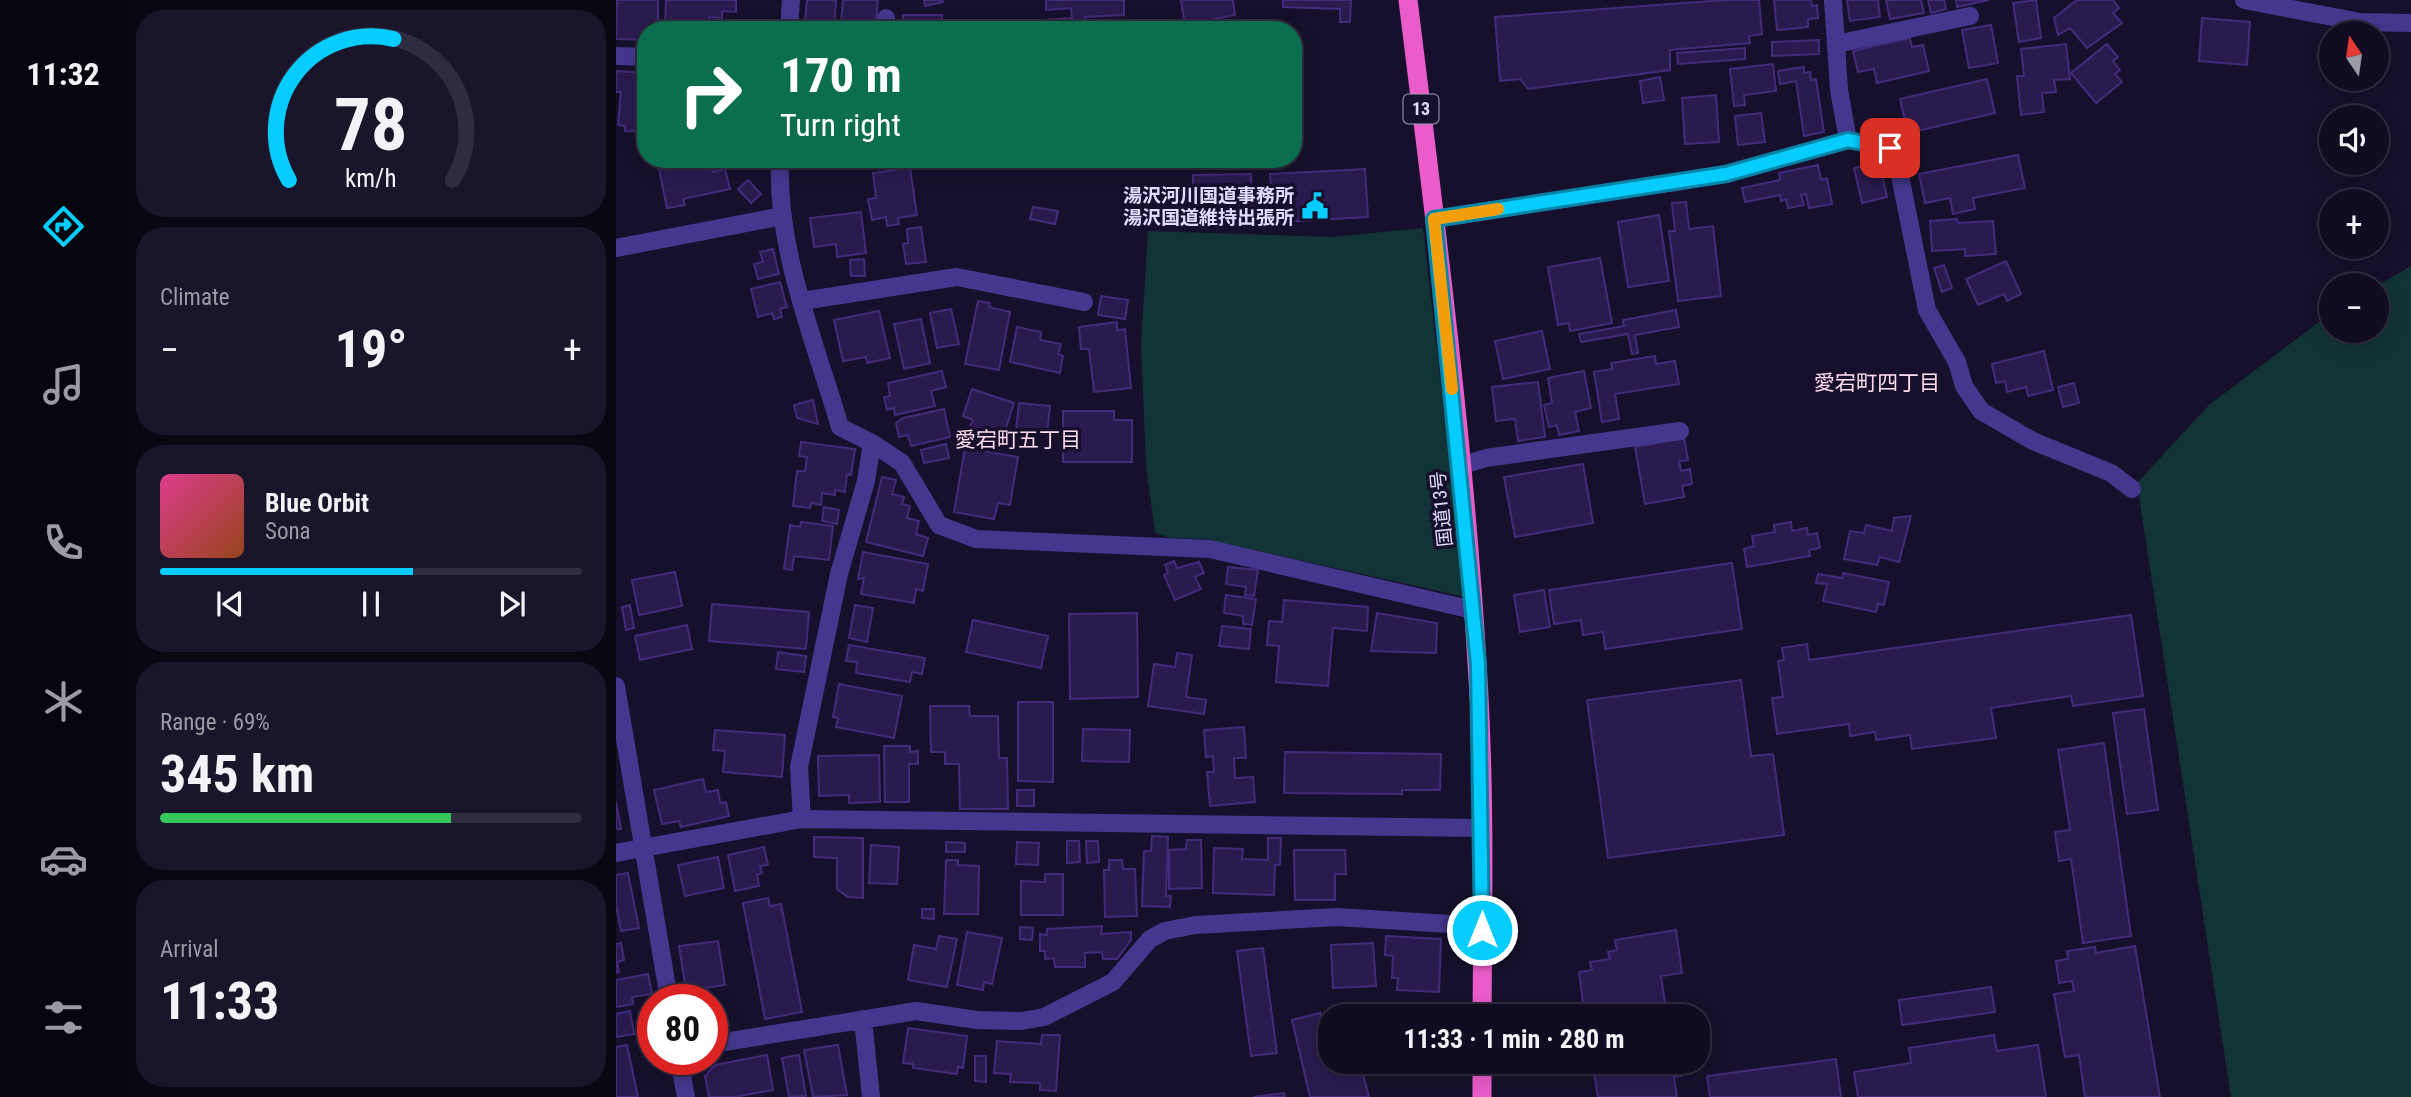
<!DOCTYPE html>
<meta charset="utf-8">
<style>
:root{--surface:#110c21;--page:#1a152a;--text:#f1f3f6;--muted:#9c9ba5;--line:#302c3f;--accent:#07cdff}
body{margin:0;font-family:"Roboto Condensed","Noto Sans JP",sans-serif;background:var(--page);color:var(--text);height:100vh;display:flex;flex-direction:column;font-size:26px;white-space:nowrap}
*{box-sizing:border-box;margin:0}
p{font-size:23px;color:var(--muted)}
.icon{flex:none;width:38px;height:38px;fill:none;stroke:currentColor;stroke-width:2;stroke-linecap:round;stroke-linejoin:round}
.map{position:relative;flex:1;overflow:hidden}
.sheet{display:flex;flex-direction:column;gap:10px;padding:10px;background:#090712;width:490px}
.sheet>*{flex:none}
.top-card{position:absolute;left:21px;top:21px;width:665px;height:147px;border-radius:28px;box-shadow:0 4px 18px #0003,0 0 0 2px var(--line);background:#0b6e4f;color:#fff;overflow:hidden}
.needle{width:46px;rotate:347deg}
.buttons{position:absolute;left:1703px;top:21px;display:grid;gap:14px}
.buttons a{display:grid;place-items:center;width:70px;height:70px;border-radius:50%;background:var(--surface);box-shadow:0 4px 18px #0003,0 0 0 2px var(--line);font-size:35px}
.speed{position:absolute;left:21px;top:984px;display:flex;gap:14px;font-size:35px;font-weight:700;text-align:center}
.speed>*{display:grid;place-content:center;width:91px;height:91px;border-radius:50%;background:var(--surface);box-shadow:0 4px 18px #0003,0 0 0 2px var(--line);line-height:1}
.speed .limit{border:10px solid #d22;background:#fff;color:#111}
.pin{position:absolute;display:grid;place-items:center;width:60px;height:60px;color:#fff;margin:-30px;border-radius:14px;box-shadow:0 4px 10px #0006}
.me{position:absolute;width:77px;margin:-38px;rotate:0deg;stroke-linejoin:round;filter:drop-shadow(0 0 5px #0008)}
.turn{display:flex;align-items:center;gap:24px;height:147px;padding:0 28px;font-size:32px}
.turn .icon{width:91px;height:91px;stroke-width:2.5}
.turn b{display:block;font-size:49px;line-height:60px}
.big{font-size:52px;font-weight:700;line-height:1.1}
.sheet .tile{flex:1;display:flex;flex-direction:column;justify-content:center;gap:10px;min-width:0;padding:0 24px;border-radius:28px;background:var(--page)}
.sheet .dial{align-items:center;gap:0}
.dial svg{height:182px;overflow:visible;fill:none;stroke:var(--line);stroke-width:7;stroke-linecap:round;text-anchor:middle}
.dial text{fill:var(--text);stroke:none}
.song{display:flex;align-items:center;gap:21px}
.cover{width:84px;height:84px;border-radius:10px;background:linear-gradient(135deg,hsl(330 70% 55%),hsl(20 70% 35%))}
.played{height:7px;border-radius:4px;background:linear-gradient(90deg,var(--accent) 60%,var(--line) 60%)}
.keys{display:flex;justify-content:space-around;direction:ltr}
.heat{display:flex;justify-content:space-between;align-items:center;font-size:38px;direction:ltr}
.charge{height:10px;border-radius:5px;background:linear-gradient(90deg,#34c759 69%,var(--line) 0)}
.trip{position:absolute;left:702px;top:1004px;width:392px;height:70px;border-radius:28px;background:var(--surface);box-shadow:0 4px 18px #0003,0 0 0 2px var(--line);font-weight:700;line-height:70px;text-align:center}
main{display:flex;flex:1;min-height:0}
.tab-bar{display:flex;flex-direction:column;width:126px;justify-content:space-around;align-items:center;background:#07050d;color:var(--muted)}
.tab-bar .icon{width:49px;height:49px}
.tab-bar .active{color:var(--accent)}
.tab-bar b{font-size:32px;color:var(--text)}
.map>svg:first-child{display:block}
</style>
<main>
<nav class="tab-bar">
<b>11:32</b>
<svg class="icon active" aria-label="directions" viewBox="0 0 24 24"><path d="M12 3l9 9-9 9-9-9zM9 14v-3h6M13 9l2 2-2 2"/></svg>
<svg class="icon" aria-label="music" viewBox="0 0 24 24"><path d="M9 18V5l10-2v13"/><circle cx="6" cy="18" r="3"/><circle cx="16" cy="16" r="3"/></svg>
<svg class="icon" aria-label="phone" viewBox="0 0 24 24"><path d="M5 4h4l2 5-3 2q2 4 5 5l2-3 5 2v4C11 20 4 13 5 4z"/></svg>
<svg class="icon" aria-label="climate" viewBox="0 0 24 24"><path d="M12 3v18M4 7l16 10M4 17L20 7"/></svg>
<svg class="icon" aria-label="car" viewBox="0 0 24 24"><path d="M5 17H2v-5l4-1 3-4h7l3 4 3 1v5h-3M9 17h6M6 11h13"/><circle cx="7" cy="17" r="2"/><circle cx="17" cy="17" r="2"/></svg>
<svg class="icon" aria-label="filters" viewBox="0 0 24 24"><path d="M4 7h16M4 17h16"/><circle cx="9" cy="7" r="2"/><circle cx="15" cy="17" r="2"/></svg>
</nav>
<section class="sheet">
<div class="tile dial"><svg viewBox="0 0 100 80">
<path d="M14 69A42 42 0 1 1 86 69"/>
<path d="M14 69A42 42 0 0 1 60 7" stroke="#07cdff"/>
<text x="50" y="56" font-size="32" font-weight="700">78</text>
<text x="50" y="72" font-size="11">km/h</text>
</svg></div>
<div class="tile"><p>Climate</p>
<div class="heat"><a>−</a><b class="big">19°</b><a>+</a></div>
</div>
<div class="tile">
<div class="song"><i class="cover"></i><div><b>Blue Orbit</b><p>Sona</p></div></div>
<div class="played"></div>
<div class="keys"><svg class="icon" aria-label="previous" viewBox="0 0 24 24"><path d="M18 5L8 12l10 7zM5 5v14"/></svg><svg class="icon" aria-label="pause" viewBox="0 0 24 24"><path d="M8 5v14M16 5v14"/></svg><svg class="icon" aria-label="next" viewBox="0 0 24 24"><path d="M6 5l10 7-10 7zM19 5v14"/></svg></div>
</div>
<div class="tile"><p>Range · 69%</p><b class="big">345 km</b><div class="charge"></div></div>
<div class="tile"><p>Arrival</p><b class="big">11:33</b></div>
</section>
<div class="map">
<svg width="1795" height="1097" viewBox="0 0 1795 1097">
<rect width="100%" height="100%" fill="#17102c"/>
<path fill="#123437" d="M807,228L849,597L589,539L554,538L539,533L530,465L525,344L532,231L716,237Z
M1795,266V1097H1615L1521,483L1593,405L1715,313V331H1760L1761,286Z"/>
<path fill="#2a1b4e" stroke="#432b7b" stroke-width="2" d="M1,0H42V30H30V40L0,39Z
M50,0H120V12L106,11V18L93,17L92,25L49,24Z
M191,0H220L218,30H188Z
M227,0H262L259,30H237L238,25L225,23Z
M308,0H326L327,2L309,6Z
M430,0H508V15L469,17L470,30H401V22L456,18L455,8L430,10Z
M565,0H617L619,15L569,25Z
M667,0H735L734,22H724V9L667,7Z
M1109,0H1143L1146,34L1133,36L1134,43L1054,50V70L912,89L904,79L884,81L879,17Z
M1158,0H1195L1196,6L1201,5L1202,18L1192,19V27L1161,30Z
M1231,0H1262L1264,17L1234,21Z
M1270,0H1305L1308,13L1274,19Z
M1312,0H1328L1330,9L1315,13Z
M1340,0H1373L1341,7Z
M1420,0L1425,38L1403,42L1397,3Z
M1461,0H1497L1503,8L1497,13L1506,23L1471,48L1454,28L1442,35L1438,18Z
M287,15H326V28L287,30Z
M1586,18L1634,22L1631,65L1583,61Z
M115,21H130V30H105V24H115Z
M1375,25L1382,63L1353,68L1346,30Z
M1294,38L1296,47L1307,45L1313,71L1261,83L1258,69L1242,72L1237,51Z
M1203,40V54L1156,56V42Z
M1450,44L1454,79L1438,80L1440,92L1426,93L1428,112L1405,115L1401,76H1408L1405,49Z
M1491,44L1502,57L1497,61L1504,70L1499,74L1506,82L1480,103L1455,73Z
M1129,48V59L1062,64L1061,53Z
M1157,64L1160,91L1128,95L1129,105L1118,106L1114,69Z
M1188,67V73L1194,72L1195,80L1200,79L1208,132L1188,136L1180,81L1164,84L1162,71Z
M0,71L30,73V132L9,131V126L2,125L5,92H0Z
M1044,77L1048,100L1027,103L1024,81Z
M1371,79L1379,113L1292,133L1284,99Z
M1100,95L1103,142L1069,144L1066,98Z
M1145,113L1149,142L1122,145L1119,116Z
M1402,155L1409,188L1357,198L1359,209L1337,214L1334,198L1309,203L1303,174Z
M41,159H66L67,165L94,159L97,172L109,169L114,189L67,199L69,205L51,208Z
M1263,162L1271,197L1246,203L1238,168Z
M1202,165L1205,180L1211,178L1216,204L1193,208L1190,194L1185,195L1188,205L1172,208L1170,199L1165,201L1164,195L1129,202L1126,188L1164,180L1163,173Z
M294,168L301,215L282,218L283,224L271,226L270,217L256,220L252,199L260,198L257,173Z
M749,169L752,217L649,223L647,195H655L654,174Z
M635,174L636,213L577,214V175Z
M132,180L145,194L135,203L122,189Z
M1070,202L1073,229L1097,226L1105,296L1062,301L1053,231H1059L1056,203Z
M417,207L442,211L439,224L414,219Z
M245,212L250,253L221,257L220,244L198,247L194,218Z
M1043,215L1053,281L1012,287L1002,222Z
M1341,219L1342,223L1377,221L1380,254L1349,256V249L1316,251L1314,221Z
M305,227L310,262L290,264L287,244L292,243L291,229Z
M157,249L163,274L142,279L138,264L147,262L144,252Z
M984,258L996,323L954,331L953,323L942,325L932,267Z
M248,259L249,276H235L234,260Z
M1390,261L1405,294L1391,301L1388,294L1362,305L1350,279Z
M1328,265L1336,288L1326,292L1318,268Z
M164,282L171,307L164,309L166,317L158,319L156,313L142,317L135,289Z
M485,296L512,300L509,319L482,315Z
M362,301L374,303L373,307L394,312L383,370L349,364Z
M335,309L343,344L321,348L314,313Z
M1060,310L1063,327L1019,335L1022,353L1016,354L1012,334L965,342L963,334L1008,326L1007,320Z
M263,311L274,358L251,363L250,357L227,361L218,320Z
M305,319L314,363L288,369L278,324Z
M501,322V330L509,329L515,388L478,392L473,349H465L463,327Z
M401,327L425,332L424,340L445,344L442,354L447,356L444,373L394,362Z
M926,331L934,369L887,379L879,341Z
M1428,351L1437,390L1412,396L1410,387L1391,392L1389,381L1380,383L1376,364Z
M1039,356L1040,364L1059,361L1063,384L999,394L1003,419L986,422L978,372L996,369L995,363Z
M326,371L330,387L315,391L319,406L279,415L278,408L271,410L268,397L274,396L272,383Z
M968,371L975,408L959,412L963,431L943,435L941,425L933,427L928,405L936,403L932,378Z
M922,382L929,437L902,441L899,419L880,421L876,387Z
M1458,383L1463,403L1447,407L1442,387Z
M356,389L398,403L387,437L354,426L357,420L347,416Z
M197,400L202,424L181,418L178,405Z
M403,403L434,406L431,433L400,430Z
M328,409L334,437L295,446L292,435L283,437L280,423L287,418Z
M447,411H498V420H516V462H447Z
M1068,438L1072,460L1063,461L1065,471L1074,469L1076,484L1066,486L1068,497L1029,504L1019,447Z
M185,442L239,449L235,475L231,474L229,492L219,490V495L206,493L205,505L195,503L194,508L177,506L181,471H189L191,457L183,456Z
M330,444L333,458L308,463L305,450Z
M349,448L402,457L394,505L382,503L378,519L338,512Z
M967,464L977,523L899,537L888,477Z
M266,477L280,480L276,494L288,497L286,504L294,506L291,518L303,521L300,534L312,538L307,556L250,542Z
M208,507L223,510L221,524L206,521Z
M1295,516L1283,562L1264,557L1261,565L1228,559L1234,531L1248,533L1250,525L1276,531L1278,518Z
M185,522L217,526L213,560L178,556L176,570L168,569L174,525L184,527Z
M1175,522L1176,531L1191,528L1192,535L1201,533L1204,548L1193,550L1194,556L1131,567L1128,549L1138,546L1136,536L1159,532L1158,525Z
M247,552L312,564L307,591L300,589L298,603L245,594L248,578L242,579Z
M558,561L561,568L583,562L588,573L579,577L585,589L559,600L548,575L552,573L549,565Z
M1116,563L1126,629L989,649L987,632L967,635L965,620L938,624L933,590Z
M612,567L642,570L638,596L629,595L630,587L610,584Z
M59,572L66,606L23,615L16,580Z
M1227,573L1273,582L1268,605L1262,604L1260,612L1207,601L1211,584L1200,583L1202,574L1226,578Z
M928,590L934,627L904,632L898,595Z
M610,595L640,599L636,625L627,624V616L608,613Z
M668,600L752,607L751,631L717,628L712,686L660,682L663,646L651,645L653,621L666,622Z
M96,604L193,612L190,649L93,641Z
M14,605L18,628L10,630L6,607Z
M239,605L257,608L251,642L233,638Z
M521,613L522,697L454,699L453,614Z
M761,613L821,623L820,653L755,651Z
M1515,615L1527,696L1457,706L1455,696L1375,708L1380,738L1296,749L1294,735L1260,740L1259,732L1234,736L1233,724L1161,734L1156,698L1167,697L1162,661L1168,660L1166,648L1191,644L1193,660Z
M357,620L432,636L425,668L350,652Z
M71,625L76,649L24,660L19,636Z
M606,626L635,629L633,649L603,646Z
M233,645L309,658L306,674L296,672L294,682L240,673L241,662L230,661Z
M162,652L190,656L188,672L160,669Z
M561,653L576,655L570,697L590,700L588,714L532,706L538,664L559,667Z
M1125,680L1135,756L1157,754L1168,835L992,858L971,700Z
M223,684L286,696L278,738L220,727L222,718L217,717Z
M402,702H437V782L402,781Z
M314,706H353L354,716H382L383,758H391L392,809H344L343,764H329V752H315Z
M1528,709L1542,810L1511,814L1497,713Z
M628,727L630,758H618L619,778L637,777L639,802L594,806L591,772H598L597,756L590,757L588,730Z
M467,729L514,730L513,762L466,761Z
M99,730L169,735L166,777L107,772L109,751L97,750Z
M1488,743L1515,936L1467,943L1455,859L1443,861L1439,832L1454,830L1442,750Z
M268,746H294V752L302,751V764H293V802H269Z
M669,752L825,754L824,790H786V794L668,793Z
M263,755L264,802L233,803V795L203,796L202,756Z
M87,779L90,792L102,790L104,803L110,802L113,816L65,827L63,821L46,824L38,790Z
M401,790H418V806H401Z
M0,802L5,829H0Z
M536,836L552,837L550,896H555L554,907L526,906L528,851H535Z
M198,837L247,838V898L232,897L221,889V858L198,857Z
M652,838H665L664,865H659L658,895L597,893L598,848L627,849L626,859L652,860Z
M571,840H585L586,888L553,889V850L570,849Z
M451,841H463L464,862L451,863Z
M470,841H482L483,862L471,863Z
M330,842L349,843V852H330Z
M401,842L423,843L422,865L400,864Z
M255,845L283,847L281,884L253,883Z
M148,847L152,865L144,866L146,873L141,875L143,886L119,891L112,855Z
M678,850H729L730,874H719V900H679Z
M102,857L108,888L69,896L62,865Z
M330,860H342V865L363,866L362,914H328Z
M493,860H506L507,869H519L521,916L489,917L488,870H493Z
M12,873L23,928L5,931L0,905V875Z
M429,874H447V915H405V881L429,882Z
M152,898L154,906L165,904L186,1012L149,1019L127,903Z
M306,909H318V919L306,918Z
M486,926L485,934L515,932V940L501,959H487L486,952L469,953V967H439L438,958L429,959V951H424V934L431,935V929Z
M404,927L417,928L416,940L404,939Z
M1060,930L1066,973L1045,976L1051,1017H969L963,972L976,970L974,962L994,959L992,952L1001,950L999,940Z
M351,932L386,938L376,984L368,982L367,990L341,985Z
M323,936L341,939L331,987L292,980L298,945L320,949Z
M770,936L825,939L823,992L781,990L782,978H776L777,956L769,955Z
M102,941L109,985L70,991L63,946Z
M5,943L8,960L1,962L3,972L0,973V944Z
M757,943L760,986L717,988L715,945Z
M1519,946L1544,1097H1469L1463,1055L1449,1057L1438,994L1458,991L1456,981L1443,983L1440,961L1452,959L1451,951L1479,947L1480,953Z
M647,948L661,1053L635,1056L621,951Z
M32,974L36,994L16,997L17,1004L0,1007V980Z
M1375,987L1379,1012L1286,1025L1283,1000Z
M14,1011L18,1034L0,1037V1014Z
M704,1013L710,1040H714V1062H744L753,1097H694L676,1020Z
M292,1028L351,1036L347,1068L342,1067L341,1074L297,1068V1064L287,1063Z
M426,1035H444L440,1091L424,1090V1083L394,1082L395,1074L378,1073L381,1041L425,1044Z
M1378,1035L1381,1051L1422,1045L1430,1097H1242L1238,1072L1295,1063L1293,1048Z
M11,1045L22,1097H0V1047Z
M222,1045L231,1095L197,1097L188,1050Z
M151,1055L157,1090L118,1097H93L89,1076L99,1065Z
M183,1055L190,1096L173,1097L166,1058Z
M359,1056H370V1082L359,1081Z
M1220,1059L1225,1097H1094L1091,1076Z
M976,1062H1063L1065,1076L1058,1077L1061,1097H982Z
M668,1093L669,1097H637Z"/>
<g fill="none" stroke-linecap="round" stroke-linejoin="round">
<path stroke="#44388e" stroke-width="18" d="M1628,0L1744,22L1795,23
M173,30L175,0
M270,30V18
M1220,44L1354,16
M0,56L30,57
M1232,140L1274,148L1283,171L1311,310L1341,362L1348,386L1365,411L1417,441L1495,473L1516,489
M164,159C160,250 199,341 224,427L256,443L250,481L223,574L183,767L186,819
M818,219L1110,174L1232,140L1223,90L1217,0
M0,248L167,216
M186,301L341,277L468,302
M256,443L286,463L323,525L360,539L594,549L857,610
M844,466L870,458L1064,431
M0,686L53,999
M0,853L186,819L866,828
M247,1019L255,1097
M96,1044L300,1011L361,1020L405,1021L428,1017L497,982L534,939L549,931L579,925L721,917L866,926
M63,1059L70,1097"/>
<path stroke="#ea5cca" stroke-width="19" d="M792,0C819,220 848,441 861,663C869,780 867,899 866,1017
M866,1097V1062"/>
</g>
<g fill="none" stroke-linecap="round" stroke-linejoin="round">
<g stroke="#0585a6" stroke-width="18">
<path id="route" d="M866,930L862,664L818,219L1110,174L1232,140L1274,148"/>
</g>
<use href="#route" stroke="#07cdff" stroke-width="12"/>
<path stroke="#f59e0b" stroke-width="12" d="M836,389L818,219L882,209"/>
</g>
<defs>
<g id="civic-bare" transform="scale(2.1)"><path d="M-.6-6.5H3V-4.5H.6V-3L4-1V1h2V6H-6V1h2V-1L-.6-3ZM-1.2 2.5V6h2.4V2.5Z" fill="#07cdff" stroke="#17102c" stroke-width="2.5" paint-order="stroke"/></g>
</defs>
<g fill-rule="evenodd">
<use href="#civic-bare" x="699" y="206"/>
</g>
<g text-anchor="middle" stroke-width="7" stroke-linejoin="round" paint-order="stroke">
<rect fill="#17102c" stroke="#a69ec0" stroke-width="2" x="787.5" y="94.5" width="35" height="29" rx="5"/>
<g font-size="18" font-weight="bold" fill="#e3dbff">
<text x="805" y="115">13</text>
</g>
<g font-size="19" font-weight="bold" fill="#e3dbff" stroke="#17102c" text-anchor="end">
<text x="678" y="202">湯沢河川国道事務所<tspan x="678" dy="22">湯沢国道維持出張所</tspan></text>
</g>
<g font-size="19" fill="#e3dbff" stroke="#17102c">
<text transform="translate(825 509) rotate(-96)" y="7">国道13号</text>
</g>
<g font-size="21" fill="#ffddef" stroke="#17102c">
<text x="1261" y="390">愛宕町四丁目</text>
<text x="402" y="447">愛宕町五丁目</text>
</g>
</g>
</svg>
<div class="buttons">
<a><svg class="needle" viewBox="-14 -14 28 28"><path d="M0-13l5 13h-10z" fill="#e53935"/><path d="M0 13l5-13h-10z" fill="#9c9ba5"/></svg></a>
<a><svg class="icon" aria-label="sound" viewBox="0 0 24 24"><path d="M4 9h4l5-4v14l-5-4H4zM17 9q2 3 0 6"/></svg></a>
<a>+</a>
<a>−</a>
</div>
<div class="speed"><div class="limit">80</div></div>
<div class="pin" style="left:1274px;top:148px;background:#d93025"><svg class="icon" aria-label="arrive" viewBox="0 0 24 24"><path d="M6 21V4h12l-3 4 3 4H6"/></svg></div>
<svg class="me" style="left:866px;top:930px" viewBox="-20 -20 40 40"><circle r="17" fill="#07cdff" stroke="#fff" stroke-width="3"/><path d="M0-11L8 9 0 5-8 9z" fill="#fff"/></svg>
<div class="trip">11:33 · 1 min · 280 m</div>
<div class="top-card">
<div class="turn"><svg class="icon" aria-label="right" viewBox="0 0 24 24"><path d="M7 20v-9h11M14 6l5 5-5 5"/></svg><div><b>170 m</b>Turn right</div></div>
</div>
</div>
</main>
